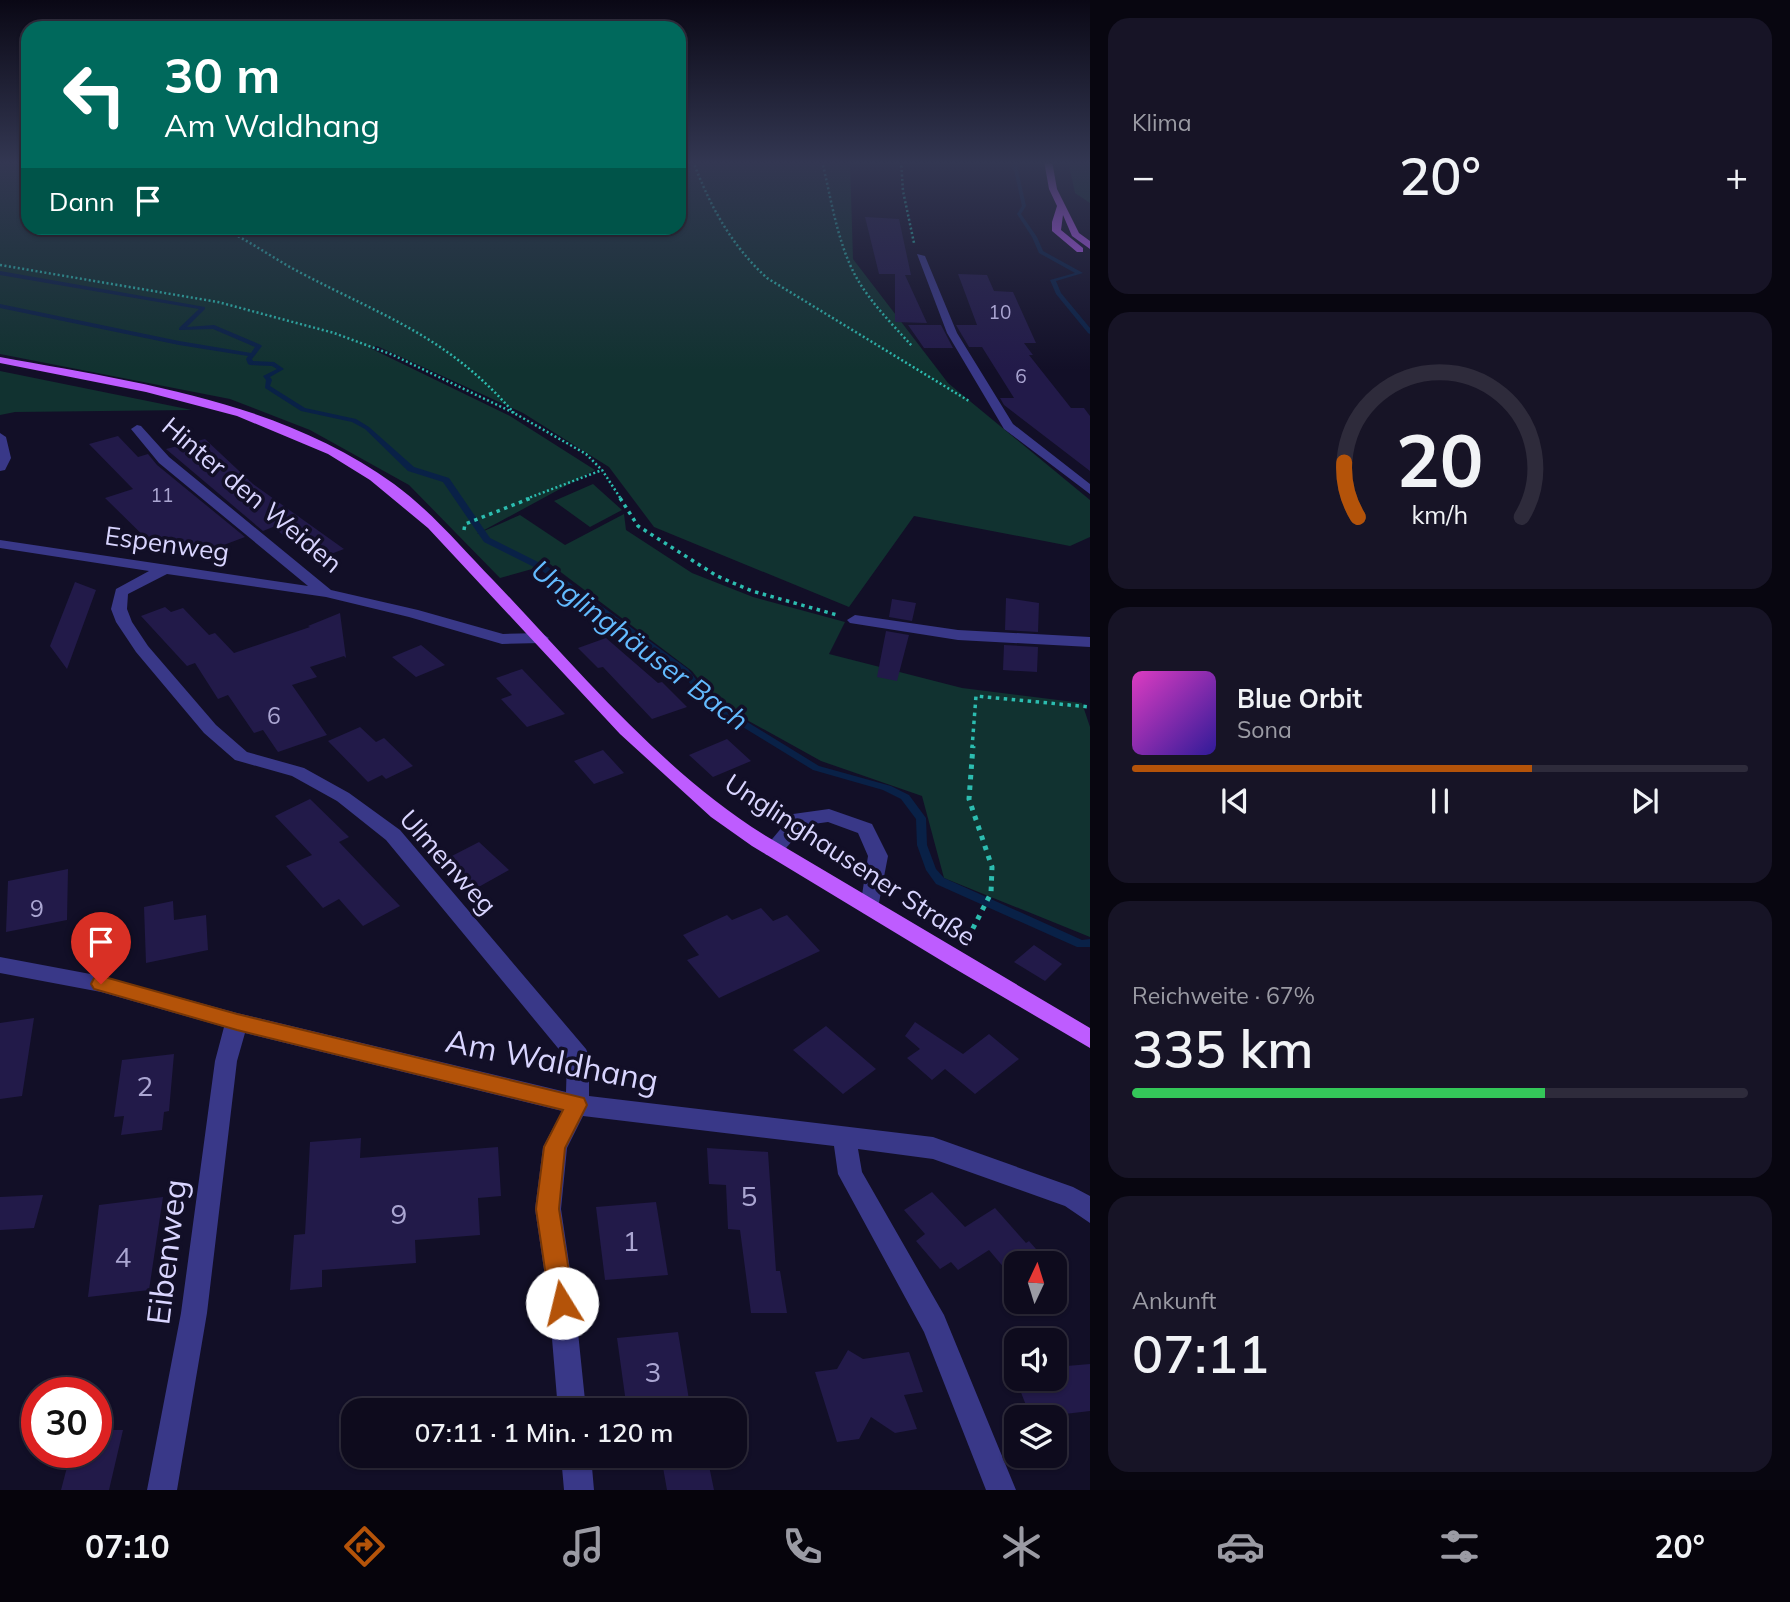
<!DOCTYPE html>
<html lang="de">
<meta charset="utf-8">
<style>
:root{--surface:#0e0b1d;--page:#171426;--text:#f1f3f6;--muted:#9b9ba4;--line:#2e2b3b;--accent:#b45309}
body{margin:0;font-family:Mulish,sans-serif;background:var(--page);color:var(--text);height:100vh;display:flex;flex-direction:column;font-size:26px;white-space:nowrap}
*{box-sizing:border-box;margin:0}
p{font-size:23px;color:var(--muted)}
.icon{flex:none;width:38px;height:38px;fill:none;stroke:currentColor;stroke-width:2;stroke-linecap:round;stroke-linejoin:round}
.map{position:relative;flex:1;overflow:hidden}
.sheet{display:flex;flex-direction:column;gap:18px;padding:18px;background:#080610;width:700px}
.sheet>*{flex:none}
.banner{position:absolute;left:21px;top:21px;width:665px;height:214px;border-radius:21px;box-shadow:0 2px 5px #0004,0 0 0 2px var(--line);background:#00695c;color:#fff;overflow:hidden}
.needle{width:46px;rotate:4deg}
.buttons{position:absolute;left:1004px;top:1251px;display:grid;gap:14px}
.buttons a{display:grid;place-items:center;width:63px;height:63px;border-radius:14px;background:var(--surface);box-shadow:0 2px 5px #0004,0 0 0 2px var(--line);font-size:35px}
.speed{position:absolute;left:21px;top:1377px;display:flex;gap:14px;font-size:35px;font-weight:700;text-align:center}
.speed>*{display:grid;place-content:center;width:91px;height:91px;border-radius:50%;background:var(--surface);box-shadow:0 2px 5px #0004,0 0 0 2px var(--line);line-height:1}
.speed .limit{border:10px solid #d22;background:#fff;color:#111}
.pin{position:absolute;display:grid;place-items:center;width:60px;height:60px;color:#fff;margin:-72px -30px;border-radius:50% 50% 50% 0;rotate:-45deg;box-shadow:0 0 7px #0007}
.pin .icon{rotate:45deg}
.me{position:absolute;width:77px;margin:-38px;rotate:351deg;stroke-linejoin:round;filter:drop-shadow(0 0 5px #0008)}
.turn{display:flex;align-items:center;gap:24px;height:147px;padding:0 28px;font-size:32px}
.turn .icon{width:91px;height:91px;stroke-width:2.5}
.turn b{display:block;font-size:49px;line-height:60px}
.then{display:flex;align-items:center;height:66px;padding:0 28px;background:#0003;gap:14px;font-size:26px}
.big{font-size:52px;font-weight:600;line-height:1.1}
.sheet .widget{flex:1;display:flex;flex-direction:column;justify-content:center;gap:10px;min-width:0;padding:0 24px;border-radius:21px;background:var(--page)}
.sheet .dial{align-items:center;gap:0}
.dial svg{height:182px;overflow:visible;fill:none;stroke:var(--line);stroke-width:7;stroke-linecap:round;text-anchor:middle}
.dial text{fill:var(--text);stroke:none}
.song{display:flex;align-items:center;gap:21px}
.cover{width:84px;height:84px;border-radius:10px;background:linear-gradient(135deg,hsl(310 70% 55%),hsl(250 70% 35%))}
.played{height:7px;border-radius:4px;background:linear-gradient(90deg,var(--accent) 65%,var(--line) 65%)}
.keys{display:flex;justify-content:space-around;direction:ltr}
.heat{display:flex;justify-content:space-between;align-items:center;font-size:38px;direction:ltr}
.charge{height:10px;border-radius:5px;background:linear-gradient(90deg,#34c759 67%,var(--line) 0)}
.trip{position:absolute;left:341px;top:1398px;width:406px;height:70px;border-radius:21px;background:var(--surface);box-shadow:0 2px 5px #0004,0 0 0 2px var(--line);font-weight:600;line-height:70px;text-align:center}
.tabs{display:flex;height:112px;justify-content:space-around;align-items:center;background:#06040c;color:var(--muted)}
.tabs .icon{width:49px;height:49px}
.tabs .on{color:var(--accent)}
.tabs b{font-size:32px;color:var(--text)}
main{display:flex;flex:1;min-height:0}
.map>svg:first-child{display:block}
</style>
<main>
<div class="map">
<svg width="1090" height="1490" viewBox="0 0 1090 1490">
<rect width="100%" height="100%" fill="#120f27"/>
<path fill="#113230" d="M0,161H28V228H679V161H850L853,259L948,383L1090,500V537L1070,546L914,516L849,607L654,527L609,467L523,413L377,346L370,348L510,416L595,470L477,534L520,515L565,545L624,514L626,530L692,573L753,597L845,622L829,654L962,688L1082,703L1090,727V937L944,878L922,796L821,761L718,704L692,671L550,564L500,578L409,485L310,430L230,399L0,354Z
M1068,161H1090V203L1075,193Z
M0,371L192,410L15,412L0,415Z
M593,484L622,510L590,527L554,501Z"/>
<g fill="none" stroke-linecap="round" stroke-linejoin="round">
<path fill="#092147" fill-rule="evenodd" d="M1012,161H1016L1026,206L1021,214L1037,237L1043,251L1083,273L1056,281L1061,293L1090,328V334L1088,333L1056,294L1050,280L1075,273L1039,253L1032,237L1017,214L1022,206Z
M0,271L205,307V309L187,327L214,325L261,345L262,346L252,359L253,361L274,362L284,369L270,377L272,380L270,386L305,408L356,419L369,427L414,467L449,478L490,538L548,567L688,669L705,691L721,706L819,766L891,786L909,795L926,818L927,845L936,869L944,878L1082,940L1090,939V947H1077L936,884L926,870L917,845L916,819L901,799L883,790L813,770L715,710L699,695L682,673L542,571L484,542L443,482L408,471L365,429L352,422L301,411L265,388L266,380L263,376L277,369L272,366L250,365L248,364L246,359L248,356L179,345L0,308V304L179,341L251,353L255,347L213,329L179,330V328L199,309L0,275Z"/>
</g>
<path fill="#221a49" d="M865,217L899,219L911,275H905L927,323L895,322V274H879Z
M958,274L987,275L994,291L1013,292L1036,343H1024L1033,355H1029L1071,408H1084L1090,416V471L1004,405L1000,398H1014L982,347H969L956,325H977Z
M908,325H941L953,348H924Z
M118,436L138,457L148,454L157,465L245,537L205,552L195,544L160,552L105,498L133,489L89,444Z
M205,439L253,484L344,549L315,560L273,527L263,531L166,449Z
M75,582L96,590L67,669L50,646Z
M1006,598L1039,603L1038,632L1005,630Z
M892,599L916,603L912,621L889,617Z
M165,607L171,612L183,608L209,635L215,633L234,653L310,627L308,626L340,613L346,658L344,656L310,667L317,677L292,685L327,735L278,752L263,730L254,733L228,695L218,699L195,663L187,666L141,616Z
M886,631L909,635L897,681L877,677Z
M606,638L658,683L662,682L687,707L652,719L603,667L598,668L578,648Z
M421,645L445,665L416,677L392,657Z
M1004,645L1038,647L1037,672L1003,670Z
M522,669L565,714L527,727L501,699L512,695L496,678Z
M360,727L376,742L384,738L413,766L386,779L382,775L368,782L328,741Z
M727,739L751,761L713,777L689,755Z
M603,750L624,773L594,784L574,761Z
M310,799L349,837L339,842L400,906L363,926L339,899L323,908L286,866L312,855L275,816Z
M479,842L509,870L475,889L446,859Z
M68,869L67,920L6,932L8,881Z
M173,901L174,920L206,915L208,950L146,963L144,907Z
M761,908L773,921L787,915L820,951L719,998L687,960L699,955L683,935L727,915L732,920Z
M1034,945L1062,964L1045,981L1014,962Z
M34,1018L22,1096L0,1099V1023Z
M915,1022L963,1054L989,1034L1019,1059L975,1094L945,1069L932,1080L907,1058L920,1049L905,1036Z
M826,1026L876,1069L843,1094L793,1050Z
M174,1054L169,1111L164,1112L162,1130L121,1135L124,1116L114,1117L122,1060Z
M361,1138L360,1158L498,1147L501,1196L478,1198L480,1235L415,1240L416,1263L322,1270V1287L290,1290L294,1235L305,1234L310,1142Z
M707,1148L768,1152L776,1271H780L787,1313H751L740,1230L728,1229L726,1185L709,1184Z
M932,1192L965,1227L995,1208L1026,1243L1029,1241L1049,1264H1017V1283L989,1250L958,1270L951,1262L940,1269L916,1241L925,1234L904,1210Z
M43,1195L34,1228L0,1230V1197Z
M163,1197L149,1290L88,1297L99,1205Z
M656,1202L668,1275L605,1280L596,1207Z
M678,1332L690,1406L627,1410L617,1338Z
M848,1350L863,1359L909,1352L923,1392L904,1395L917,1429L895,1433L871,1417L859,1439L837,1442L815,1372L837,1369Z
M1090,1364V1411L1031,1418L1013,1372L1017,1371V1379H1055V1367Z
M96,1430H123L109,1490H61L71,1452H96Z
M661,1456H707L714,1490H667Z"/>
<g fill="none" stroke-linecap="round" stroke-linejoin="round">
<path stroke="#2cbdb0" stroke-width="2.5" stroke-dasharray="2 2.5" stroke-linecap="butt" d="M22,161L28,165
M693,161C710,206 731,245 767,278L969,401
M822,161C831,198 837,241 855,275C869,301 892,324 912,346
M901,161L903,191L914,243
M222,228C250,241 274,259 301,273C387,318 448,337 514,413
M0,265L218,302L334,333L393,355L514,413L586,454L602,470L621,499
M526,499L602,470"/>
<path stroke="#2cbdb0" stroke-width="3.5" stroke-dasharray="3.5 4.5" stroke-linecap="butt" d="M620,498L638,526L717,576L752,591L837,615
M464,530L465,524L531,498
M972,748L976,696L1090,707"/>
<path stroke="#2cbdb0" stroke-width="5" stroke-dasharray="4.5 6" stroke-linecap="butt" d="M968,938L991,893L992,867L969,799L973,746"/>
<path fill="#393888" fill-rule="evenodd" d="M917,254L925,256L957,333L1013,424L1090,484V494L1004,429L947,333Z
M137,425L141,426L169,457L331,590L418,610L503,634L541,633L549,638L541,643L502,644L409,617L326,597L167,574L128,594L127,609L132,622L148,646L216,725L247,752L304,768L349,793L400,830L586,1049L589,1056V1096L933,1137L1073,1187L1090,1196V1223L1065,1206L933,1159L858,1149L862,1172L944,1315L1016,1490H986L924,1332L838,1174L834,1146L583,1116L567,1148L561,1209L575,1303L586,1410H558L549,1303L535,1209L543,1147L562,1111L245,1033L237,1061L207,1313L177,1490H147L181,1313L215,1061L224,1027L101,992L0,973V957L101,976L237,1013L566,1092L567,1059L386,840L337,801L292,776L235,760L204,733L136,652L116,622L111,609L116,589L149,571L0,548V540L308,586L159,463L131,429Z
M0,433L6,437L11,458L5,470L0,471Z
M855,615L958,630L1090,637V647L958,640L850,623L847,620Z
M829,809L872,824L888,856L877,913L870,915L863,913L860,908L868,856L858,833L828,822L806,825L780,855H766L763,850L793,814Z
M561,1456H591L594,1490H564Z"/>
<path fill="#be5cff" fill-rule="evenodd" d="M1044,161H1052L1057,189L1079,233L1090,241V249L1072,236L1063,215L1061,230L1083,248V252H1077L1052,231V222L1057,206L1049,189Z
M0,357C135,382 280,401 394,484C431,511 461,547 493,580C578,669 660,770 766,836L1090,1028V1048L952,967L752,846L711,817L620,734L428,528L370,480L328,454L237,416L146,392L0,363Z"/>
</g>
<linearGradient id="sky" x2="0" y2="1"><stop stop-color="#0a0815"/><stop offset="0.44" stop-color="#333752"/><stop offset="1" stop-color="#333752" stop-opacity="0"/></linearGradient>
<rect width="1090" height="370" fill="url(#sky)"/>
<path fill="#b45309" stroke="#753606" stroke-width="2" d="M101,976L237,1014L584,1098L587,1105L565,1148L559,1209L574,1303L570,1311L562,1314L553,1311L550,1303L536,1209L544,1147L563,1110L237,1030L94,989L91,984L94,978Z"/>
<g text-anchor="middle" stroke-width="7" stroke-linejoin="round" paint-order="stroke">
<g font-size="19" fill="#aba6d2">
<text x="1000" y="319">10</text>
<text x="1021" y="383">6</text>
<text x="162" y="502">11</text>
</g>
<g font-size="23" fill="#aba6d2">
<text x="274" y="724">6</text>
<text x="37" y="917">9</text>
</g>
<g font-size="26" fill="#d9d5ff" stroke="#120f27">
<text transform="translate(252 495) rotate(40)" y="9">Hinter den Weiden</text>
<text transform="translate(167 544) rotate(8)" y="9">Espenweg</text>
<text transform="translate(850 860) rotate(33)" y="9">Unglinghausener Straße</text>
<text transform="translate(448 862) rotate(48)" y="9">Ulmenweg</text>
</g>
<g font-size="28" font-style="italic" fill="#63bbff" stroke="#120f27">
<text transform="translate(640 645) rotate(37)" y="10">Unglinghäuser Bach</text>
</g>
<g font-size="28" fill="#aba6d2">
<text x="145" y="1096">2</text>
<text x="749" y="1206">5</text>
<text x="399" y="1224">9</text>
<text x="631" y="1251">1</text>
<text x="123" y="1267">4</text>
<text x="653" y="1382">3</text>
</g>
<g font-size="32" fill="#d9d5ff" stroke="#120f27">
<text transform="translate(552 1061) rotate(11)" y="11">Am Waldhang</text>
<text transform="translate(167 1252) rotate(-83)" y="11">Eibenweg</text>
</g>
</g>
</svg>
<div class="buttons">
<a><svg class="needle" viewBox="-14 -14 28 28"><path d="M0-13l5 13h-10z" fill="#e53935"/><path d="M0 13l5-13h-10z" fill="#9b9ba4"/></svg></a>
<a><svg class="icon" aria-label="sound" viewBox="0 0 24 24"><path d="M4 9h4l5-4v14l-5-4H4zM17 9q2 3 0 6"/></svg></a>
<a><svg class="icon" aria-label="layers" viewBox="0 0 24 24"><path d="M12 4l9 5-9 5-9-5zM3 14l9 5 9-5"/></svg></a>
</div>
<div class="speed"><div class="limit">30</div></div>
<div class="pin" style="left:101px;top:984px;background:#d93025"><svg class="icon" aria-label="arrive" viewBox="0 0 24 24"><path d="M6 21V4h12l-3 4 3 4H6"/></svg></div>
<svg class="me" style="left:562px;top:1303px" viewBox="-20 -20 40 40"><circle r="19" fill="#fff"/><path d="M0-13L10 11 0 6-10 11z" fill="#b45309"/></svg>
<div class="trip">07:11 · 1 Min. · 120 m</div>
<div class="banner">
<div class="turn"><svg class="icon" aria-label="left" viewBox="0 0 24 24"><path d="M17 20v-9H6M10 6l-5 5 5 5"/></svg><div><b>30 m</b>Am Waldhang</div></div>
<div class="then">Dann<svg class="icon" aria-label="arrive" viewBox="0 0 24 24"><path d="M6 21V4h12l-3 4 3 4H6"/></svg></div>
</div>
</div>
<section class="sheet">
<div class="widget"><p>Klima</p>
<div class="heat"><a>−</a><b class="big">20°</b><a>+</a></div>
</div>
<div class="widget dial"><svg viewBox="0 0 100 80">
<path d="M14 69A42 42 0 1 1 86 69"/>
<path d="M14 69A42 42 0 0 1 8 45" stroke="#b45309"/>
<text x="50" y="56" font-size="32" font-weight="700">20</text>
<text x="50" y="72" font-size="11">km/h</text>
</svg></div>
<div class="widget">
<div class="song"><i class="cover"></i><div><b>Blue Orbit</b><p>Sona</p></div></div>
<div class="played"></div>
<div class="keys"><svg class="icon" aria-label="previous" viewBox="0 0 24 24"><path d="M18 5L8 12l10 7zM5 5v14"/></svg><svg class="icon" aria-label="pause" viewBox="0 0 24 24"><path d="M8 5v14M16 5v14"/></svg><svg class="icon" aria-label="next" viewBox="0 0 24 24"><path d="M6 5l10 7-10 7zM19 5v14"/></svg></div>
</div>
<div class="widget"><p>Reichweite · 67%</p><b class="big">335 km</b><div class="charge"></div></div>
<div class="widget"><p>Ankunft</p><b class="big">07:11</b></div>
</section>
</main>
<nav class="tabs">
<b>07:10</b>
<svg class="icon on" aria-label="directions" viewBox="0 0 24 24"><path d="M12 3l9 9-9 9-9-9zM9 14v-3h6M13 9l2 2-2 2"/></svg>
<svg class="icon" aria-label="music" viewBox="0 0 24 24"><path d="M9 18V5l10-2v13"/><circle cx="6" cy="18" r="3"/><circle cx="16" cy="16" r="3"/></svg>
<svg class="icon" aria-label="phone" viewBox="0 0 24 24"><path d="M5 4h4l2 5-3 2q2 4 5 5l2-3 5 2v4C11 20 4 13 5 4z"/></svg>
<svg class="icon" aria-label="climate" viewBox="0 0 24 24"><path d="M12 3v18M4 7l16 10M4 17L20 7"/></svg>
<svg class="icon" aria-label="car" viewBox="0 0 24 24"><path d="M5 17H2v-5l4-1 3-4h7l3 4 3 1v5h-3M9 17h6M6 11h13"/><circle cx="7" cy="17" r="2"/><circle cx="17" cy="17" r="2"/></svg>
<svg class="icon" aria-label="filters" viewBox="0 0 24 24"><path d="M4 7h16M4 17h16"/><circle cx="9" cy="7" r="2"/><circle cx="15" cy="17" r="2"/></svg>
<b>20°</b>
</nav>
